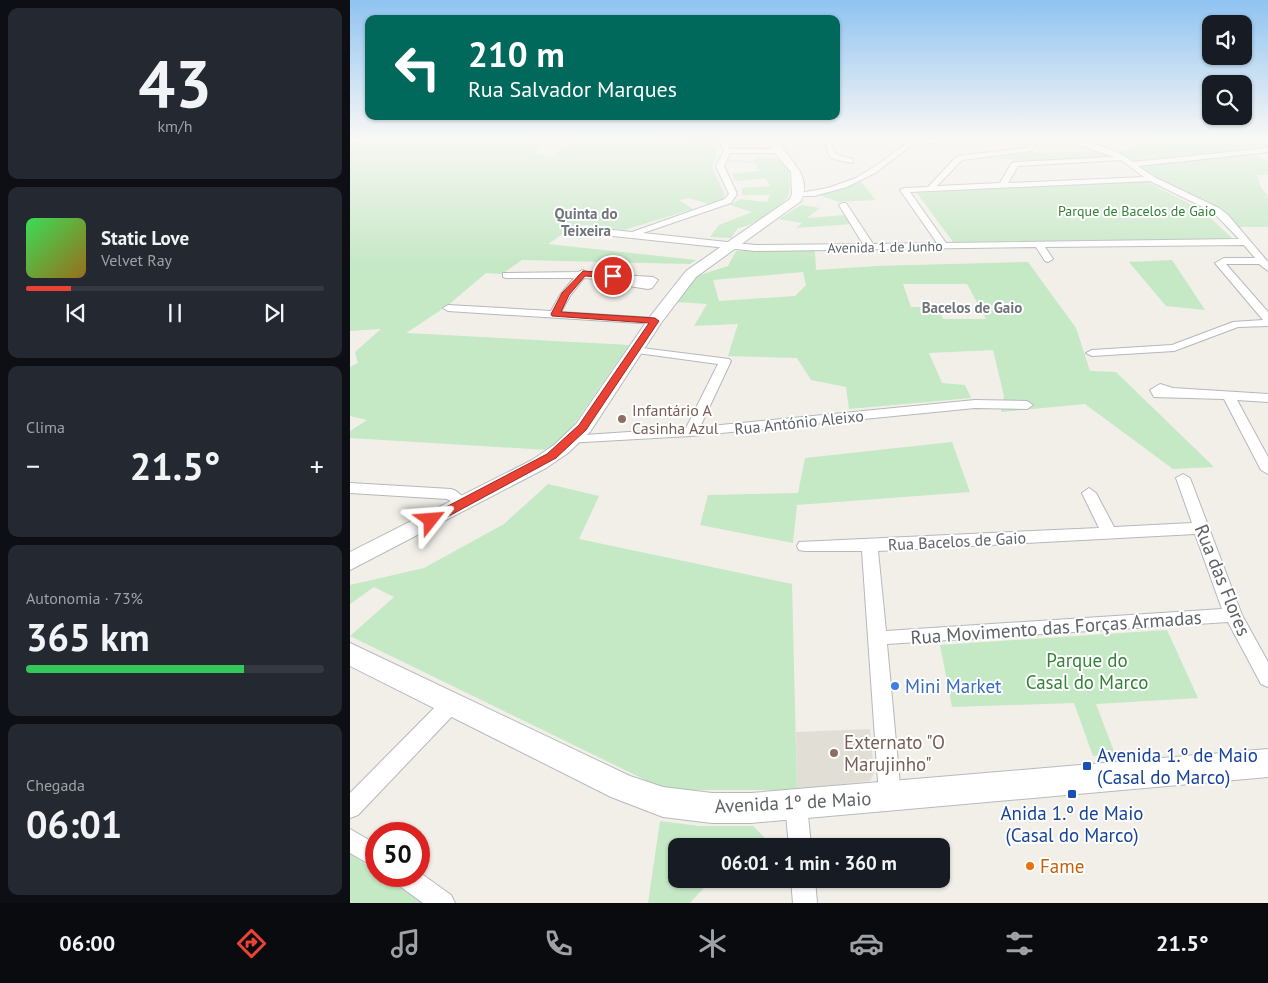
<!DOCTYPE html>
<html lang="pt">
<meta charset="utf-8">
<style>
:root{--surface:#171b24;--page:#242831;--text:#f1f3f6;--muted:#9ea1a6;--line:#363941;--accent:#ea4335}
body{margin:0;font-family:"PT Sans",sans-serif;background:var(--page);color:var(--text);height:100vh;display:flex;flex-direction:column;font-size:19px;white-space:nowrap}
*{box-sizing:border-box;margin:0}
p{font-size:16px;color:var(--muted)}
.icon{flex:none;width:28px;height:28px;fill:none;stroke:currentColor;stroke-width:2;stroke-linecap:round;stroke-linejoin:round}
.map{position:relative;flex:1;overflow:hidden}
.panel{display:flex;flex-direction:column;gap:8px;padding:8px;background:#0d0f14;width:350px}
.panel>*{flex:none}
.hud{position:absolute;left:15px;top:15px;width:475px;height:105px;border-radius:10px;box-shadow:0 1px 4px #0004;background:#00695c;color:#fff;overflow:hidden}
.buttons{position:absolute;left:852px;top:15px;display:grid;gap:10px}
.buttons a{display:grid;place-items:center;width:50px;height:50px;border-radius:10px;background:var(--surface);box-shadow:0 1px 4px #0004;font-size:25px}
.speed{position:absolute;left:15px;top:822px;display:flex;gap:10px;font-size:25px;font-weight:700;text-align:center}
.speed>*{display:grid;place-content:center;width:65px;height:65px;border-radius:50%;background:var(--surface);box-shadow:0 1px 4px #0004;line-height:1}
.speed .limit{border:8px solid #d22;background:#fff;color:#111}
.pin{position:absolute;display:grid;place-items:center;width:42px;height:42px;color:#fff;margin:-21px;border:2px solid #fff;border-radius:50%;box-shadow:0 1px 5px #0007}
.me{position:absolute;width:55px;margin:-28px;rotate:62deg;stroke-linejoin:round;filter:drop-shadow(0 0 4px #0008)}
.turn{display:flex;align-items:center;gap:18px;height:105px;padding:0 20px;font-size:22px}
.turn .icon{width:65px;height:65px;stroke-width:2.5}
.turn b{display:block;font-size:35px;line-height:42px}
.big{font-size:38px;font-weight:700;line-height:1.1}
.panel .widget{flex:1;display:flex;flex-direction:column;justify-content:center;gap:8px;min-width:0;padding:0 18px;border-radius:10px;background:var(--page)}
.panel .dial{align-items:center;gap:0}
.dial b{font-size:65px;line-height:1}
.song{display:flex;align-items:center;gap:15px}
.cover{width:60px;height:60px;border-radius:8px;background:linear-gradient(135deg,hsl(130 70% 55%),hsl(40 70% 35%))}
.played{height:5px;border-radius:2px;background:linear-gradient(90deg,var(--accent) 15%,var(--line) 15%)}
.keys{display:flex;justify-content:space-around;direction:ltr}
.heat{display:flex;justify-content:space-between;align-items:center;font-size:28px;direction:ltr}
.charge{height:8px;border-radius:4px;background:linear-gradient(90deg,#34c759 73%,var(--line) 0)}
.trip{position:absolute;left:318px;top:838px;width:282px;height:50px;border-radius:10px;background:var(--surface);box-shadow:0 1px 4px #0004;font-weight:700;line-height:50px;text-align:center}
.tabs{display:flex;height:80px;justify-content:space-around;align-items:center;background:#090b0e;color:var(--muted)}
.tabs .icon{width:35px;height:35px}
.tabs .active{color:var(--accent)}
.tabs b{font-size:22px;color:var(--text)}
main{display:flex;flex:1;min-height:0}
.map>svg:first-child{display:block}
</style>
<main>
<section class="panel">
<div class="widget dial"><b>43</b><p>km/h</p></div>
<div class="widget">
<div class="song"><i class="cover"></i><div><b>Static Love</b><p>Velvet Ray</p></div></div>
<div class="played"></div>
<div class="keys"><svg class="icon" aria-label="previous" viewBox="0 0 24 24"><path d="M18 5L8 12l10 7zM5 5v14"/></svg><svg class="icon" aria-label="pause" viewBox="0 0 24 24"><path d="M8 5v14M16 5v14"/></svg><svg class="icon" aria-label="next" viewBox="0 0 24 24"><path d="M6 5l10 7-10 7zM19 5v14"/></svg></div>
</div>
<div class="widget"><p>Clima</p>
<div class="heat"><a>−</a><b class="big">21.5°</b><a>+</a></div>
</div>
<div class="widget"><p>Autonomia · 73%</p><b class="big">365 km</b><div class="charge"></div></div>
<div class="widget"><p>Chegada</p><b class="big">06:01</b></div>
</section>
<div class="map">
<svg width="918" height="903" viewBox="0 0 918 903">
<rect width="100%" height="100%" fill="#f1efe8"/>
<path fill="#e0deda" d="M292,138H377L368,148Z"/>
<path fill="#e1ded6" d="M520,729L524,773L520,781L447,790L446,732Z"/>
<path fill="#c5e8c5" fill-rule="evenodd" d="M26,138H182L189,150L183,154L201,156L227,140L277,138L346,144L368,148L362,168L375,194L373,199L358,204L339,198L329,200L343,209L274,230L227,224L198,244L346,260L340,264L172,260L152,274L136,273L97,306L56,333L279,345L213,440L198,450L0,438V431L17,420L0,416V367L8,363L5,352L31,329L0,331V145Z
M786,138H918V149H897L794,162L782,161L765,153L801,142Z
M750,151L763,157L680,161C676,159 645,160 636,159L681,153Z
M901,151L918,163V175H907L911,187L918,196V227H887L882,221L787,166Z
M407,157L429,159L438,167C439,175 441,186 439,194C435,206 399,228 388,228L381,238L360,237L369,225L402,212L380,205L391,199L417,202L420,195H392V188L420,186L416,178L386,181L382,174L410,171L405,163L379,162L380,160L404,161Z
M794,180L853,211L883,239L603,242L567,193Z
M511,182L526,200L488,202L470,195Z
M451,205L470,208L457,218L495,215L502,224L446,228L452,223L429,219Z
M386,251H465L466,270L527,266L678,262L726,328L740,371L766,372L864,467L823,469L735,404L651,412L654,396L643,350L579,353L592,383L615,385L621,398L499,409L496,387L461,380L447,358L378,356L388,324L344,326L357,304L326,302L347,276L378,266ZM453,272L456,285L445,296L369,301L363,280ZM553,284H617L636,319H593L588,307H561Z
M822,260L855,310L816,306L779,262Z
M602,442L620,492L447,505L443,543L350,525L358,495L448,493L455,458Z
M198,484L249,496L229,539L442,584L447,790H316L0,636L44,597L24,587L0,604V585L74,568L154,524Z
M817,630L848,698L746,704L765,754L743,756L724,703L602,707L590,645Z
M310,821L349,826H403L416,839L419,846H326V879H362L340,903H298Z
M0,854L26,871V876H34L75,903H0Z"/>
<g fill="none" stroke-linecap="round" stroke-linejoin="round">
<g stroke="#b5b8bc" stroke-width="2">
<path id="street" d="M6,138H17L0,144V140Z
M378,138H385L378,146L380,149H428L432,151L428,153H380L374,166L387,194L381,203L293,233L405,245L513,244L489,205L493,203H496L523,244L587,243L550,190L554,188L578,187L607,156L677,148L684,138H691L681,151L612,160L587,186L650,183L661,164L665,162L764,157L729,145L700,138C726,138 761,145 783,162L918,148V152L788,166L804,177L869,208L878,215L918,262V271L909,264H876L918,312V326L888,327L824,351L742,356L736,353L742,350L822,345L883,322L913,320L865,263L874,258H905L894,245L695,247L703,259L698,262L695,261L686,247L405,251L225,232L221,229L225,226L282,232L375,199L379,194L366,166L374,151L371,146ZM771,160L794,177L658,183L668,166ZM800,181L863,212L889,239L596,243L560,192Z
M473,138H479L485,154L503,159V163L487,160L480,157Z
M596,138H628L562,145L525,173L497,187L464,196H448L444,194L478,188L506,178L533,161L558,142Z
M233,270L238,273L303,277L308,280L302,288L298,289L260,283V280L234,278L220,296L211,312L305,318L310,321L305,324L98,311L93,308L98,305L201,311L210,295L224,278H156L153,277V273L228,272Z
M284,347L379,359L381,361L350,427L625,400L677,401L683,405L677,409L625,408L341,436L216,443L214,440L221,436L336,428L368,364L280,352L278,350Z
M810,384L823,388L918,394V402L887,400L918,457V474L911,470L874,399L804,397L800,390Z
M833,474L840,478L892,615L918,662V687L911,684L878,622L537,644L551,796L548,803L540,806L532,803L529,796L512,551H455L449,550L447,546L449,542L749,528L732,493L739,488L746,493L764,527L842,523L826,478ZM845,534L872,609L536,631L528,551Z
M0,483L101,489L106,491L121,503L114,508L97,499L0,493Z
M101,696L108,698L111,704L108,710L8,815L0,818V793L94,698Z
M446,795L454,798L457,805L461,846H439L435,805L438,798Z
M0,829L26,844V868L0,853Z
M69,872L101,895L105,903H73L47,884L44,876H69Z
M441,879H465L467,903H443Z"/>
</g>
<g stroke="#b6babf" stroke-width="2">
<path id="secondary" d="M418,138H428C437,161 463,173 451,201L346,277L311,323L240,432L218,453L196,468L0,570V552L182,460L204,445L226,424L299,318L336,271L440,199L442,194L441,172L423,151Z
M0,643L280,776L313,787L362,793H401L918,749V777L401,823H362L313,817L261,797L0,666Z"/>
</g>
<use href="#street" fill="#fff" fill-rule="evenodd"/>
<use href="#secondary" fill="#fff" fill-rule="evenodd"/>
</g>
<linearGradient id="sky" x2="0" y2="1"><stop stop-color="#8fc3f1"/><stop offset="0.52" stop-color="#f9f8f5"/><stop offset="1" stop-color="#f9f8f5" stop-opacity="0"/></linearGradient>
<rect width="918" height="265" fill="url(#sky)"/>
<path fill="#ea4335" stroke="#982c22" d="M233,271L263,273L267,276L263,278L235,276L219,295L211,312L305,318L309,321L236,430L206,458L86,523H77L75,520L77,517L197,454L229,425L299,323L202,316L201,314L212,293Z"/>
<g fill="#8d6e63" stroke="#fff" stroke-width="2">
<circle cx="272" cy="419" r="5"/>
<circle cx="484" cy="753" r="5"/>
</g>
<circle fill="#3f7fe0" stroke="#fff" stroke-width="2" cx="545" cy="686" r="5"/>
<g fill="#1a4fb4" stroke="#fff" stroke-width="2">
<rect x="732" y="761" width="10" height="10" rx="2.5"/>
<rect x="717" y="789" width="10" height="10" rx="2.5"/>
</g>
<circle fill="#e8710a" stroke="#fff" stroke-width="2" cx="680" cy="866" r="5"/>
<g text-anchor="middle" stroke-width="4" stroke-linejoin="round" paint-order="stroke">
<g font-size="14" fill="#348238" stroke="#fff">
<text x="787" y="216">Parque de Bacelos de Gaio</text>
</g>
<g font-size="14" fill="#5f6368" stroke="#fff">
<text transform="translate(535 247) rotate(-1)" y="5">Avenida 1 de Junho</text>
</g>
<g font-size="15" font-weight="bold" fill="#70757a" stroke="#fff">
<text x="236" y="219">Quinta do<tspan x="236" dy="17">Teixeira</tspan></text>
<text x="622" y="313">Bacelos de Gaio</text>
</g>
<g font-size="16" fill="#785e54" stroke="#fff" text-anchor="start">
<text x="282" y="416">Infantário A<tspan x="282" dy="18">Casinha Azul</tspan></text>
</g>
<g font-size="16" fill="#5f6368" stroke="#fff">
<text transform="translate(449 422) rotate(-6)" y="6">Rua António Aleixo</text>
<text transform="translate(607 541) rotate(-3)" y="6">Rua Bacelos de Gaio</text>
</g>
<g font-size="19" fill="#5f6368" stroke="#fff">
<text transform="translate(873 580) rotate(68)" y="7">Rua das Flores</text>
<text transform="translate(706 627) rotate(-4)" y="7">Rua Movimento das Forças Armadas</text>
<text transform="translate(443 802) rotate(-3)" y="7">Avenida 1º de Maio</text>
</g>
<g font-size="19" fill="#348238" stroke="#fff">
<text x="737" y="667">Parque do<tspan x="737" dy="22">Casal do Marco</tspan></text>
</g>
<g font-size="19" fill="#366cbe" stroke="#fff" text-anchor="start">
<text x="555" y="693">Mini Market</text>
</g>
<g font-size="19" fill="#785e54" stroke="#fff" text-anchor="start">
<text x="494" y="749">Externato "O<tspan x="494" dy="22">Marujinho"</tspan></text>
</g>
<g font-size="19" fill="#164399" stroke="#fff" text-anchor="start">
<text x="747" y="762">Avenida 1.º de Maio<tspan x="747" dy="22">(Casal do Marco)</tspan></text>
<text x="722" y="820" text-anchor="middle">Anida 1.º de Maio<tspan x="722" dy="22">(Casal do Marco)</tspan></text>
</g>
<g font-size="19" fill="#c56008" stroke="#fff" text-anchor="start">
<text x="690" y="873">Fame</text>
</g>
</g>
</svg>
<div class="buttons">
<a><svg class="icon" aria-label="sound" viewBox="0 0 24 24"><path d="M4 9h4l5-4v14l-5-4H4zM17 9q2 3 0 6"/></svg></a>
<a><svg class="icon" aria-label="search" viewBox="0 0 24 24"><circle cx="10" cy="10" r="6"/><path d="M15 15l6 6"/></svg></a>
</div>
<div class="speed"><div class="limit">50</div></div>
<div class="pin" style="left:263px;top:276px;background:#d93025"><svg class="icon" aria-label="arrive" viewBox="0 0 24 24"><path d="M6 21V4h12l-3 4 3 4H6"/></svg></div>
<svg class="me" style="left:81px;top:520px" viewBox="-20 -20 40 40"><path d="M0-17L14 15 0 8-14 15z" fill="#ea4335" stroke="#fff" stroke-width="4"/></svg>
<div class="trip">06:01 · 1 min · 360 m</div>
<div class="hud">
<div class="turn"><svg class="icon" aria-label="left" viewBox="0 0 24 24"><path d="M17 20v-9H6M10 6l-5 5 5 5"/></svg><div><b>210 m</b>Rua Salvador Marques</div></div>
</div>
</div>
</main>
<nav class="tabs">
<b>06:00</b>
<svg class="icon active" aria-label="directions" viewBox="0 0 24 24"><path d="M12 3l9 9-9 9-9-9zM9 14v-3h6M13 9l2 2-2 2"/></svg>
<svg class="icon" aria-label="music" viewBox="0 0 24 24"><path d="M9 18V5l10-2v13"/><circle cx="6" cy="18" r="3"/><circle cx="16" cy="16" r="3"/></svg>
<svg class="icon" aria-label="phone" viewBox="0 0 24 24"><path d="M5 4h4l2 5-3 2q2 4 5 5l2-3 5 2v4C11 20 4 13 5 4z"/></svg>
<svg class="icon" aria-label="climate" viewBox="0 0 24 24"><path d="M12 3v18M4 7l16 10M4 17L20 7"/></svg>
<svg class="icon" aria-label="car" viewBox="0 0 24 24"><path d="M5 17H2v-5l4-1 3-4h7l3 4 3 1v5h-3M9 17h6M6 11h13"/><circle cx="7" cy="17" r="2"/><circle cx="17" cy="17" r="2"/></svg>
<svg class="icon" aria-label="filters" viewBox="0 0 24 24"><path d="M4 7h16M4 17h16"/><circle cx="9" cy="7" r="2"/><circle cx="15" cy="17" r="2"/></svg>
<b>21.5°</b>
</nav>
